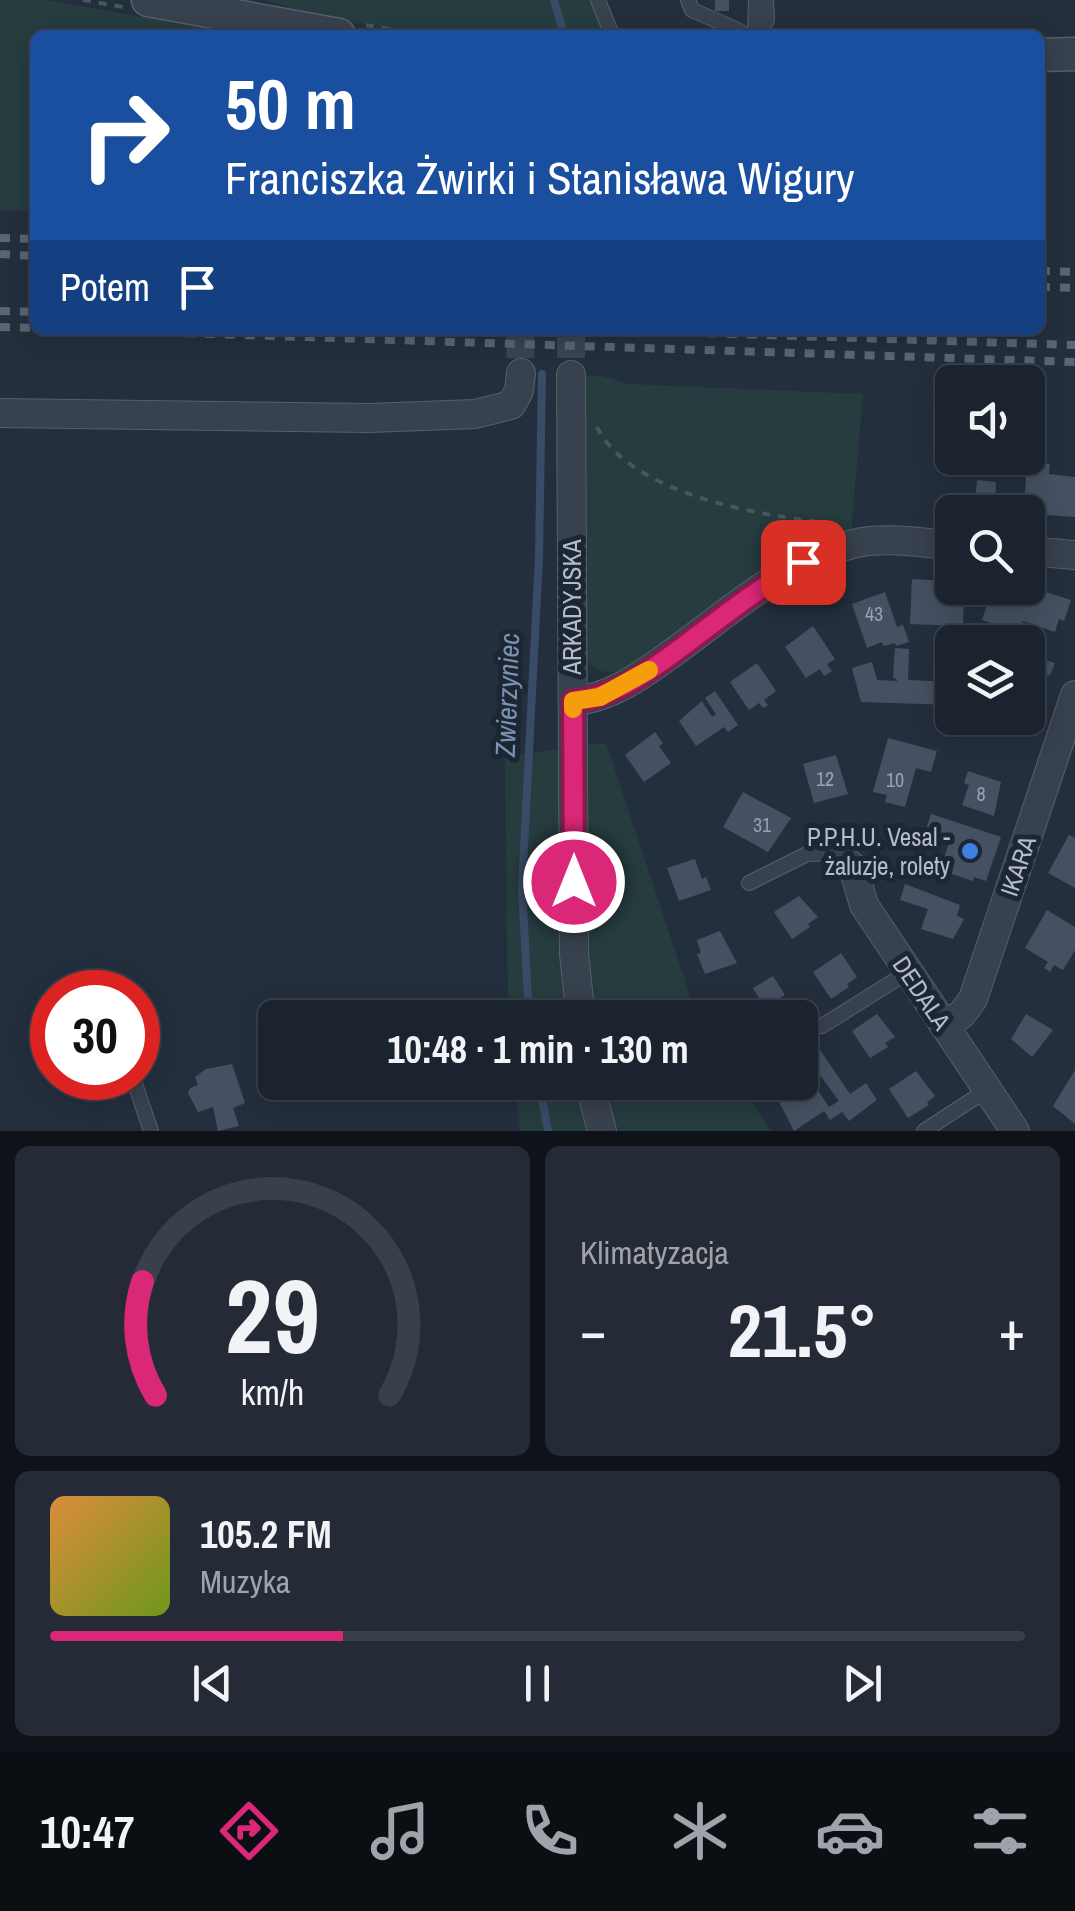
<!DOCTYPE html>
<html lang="pl">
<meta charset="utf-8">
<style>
:root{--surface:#1b232e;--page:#242b36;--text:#f1f3f6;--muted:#a0a4aa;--line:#39404a;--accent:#db2777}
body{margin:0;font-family:"Archivo Narrow",sans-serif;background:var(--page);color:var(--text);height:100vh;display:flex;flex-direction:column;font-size:38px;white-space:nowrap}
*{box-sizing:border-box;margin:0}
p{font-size:32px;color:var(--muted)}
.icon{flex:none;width:55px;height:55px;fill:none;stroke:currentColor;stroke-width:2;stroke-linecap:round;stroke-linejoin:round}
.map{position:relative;height:1131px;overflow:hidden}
.panel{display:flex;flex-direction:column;gap:15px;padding:15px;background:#0f1319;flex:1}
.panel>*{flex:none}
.guide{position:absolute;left:30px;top:30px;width:1015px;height:305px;border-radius:15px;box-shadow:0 5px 25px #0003,0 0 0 2px var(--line);background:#1a4fa0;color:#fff;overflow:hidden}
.tools{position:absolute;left:935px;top:365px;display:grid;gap:20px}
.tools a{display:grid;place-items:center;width:110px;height:110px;border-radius:15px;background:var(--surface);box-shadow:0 5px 25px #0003,0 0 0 2px var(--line);font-size:50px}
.speed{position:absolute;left:30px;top:970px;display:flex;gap:20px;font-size:50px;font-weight:700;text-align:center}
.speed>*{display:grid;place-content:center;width:130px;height:130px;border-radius:50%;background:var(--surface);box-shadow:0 5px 25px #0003,0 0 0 2px var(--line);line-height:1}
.speed .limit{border:15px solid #d22;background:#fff;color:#111}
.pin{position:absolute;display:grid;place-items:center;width:85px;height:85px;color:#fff;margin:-42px;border-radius:20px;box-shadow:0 5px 15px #0006}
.me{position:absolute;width:110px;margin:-55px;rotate:0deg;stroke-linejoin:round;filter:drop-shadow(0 0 8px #0008)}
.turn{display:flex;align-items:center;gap:35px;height:210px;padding:0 30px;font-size:45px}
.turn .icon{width:130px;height:130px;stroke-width:2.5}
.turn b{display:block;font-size:70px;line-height:85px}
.then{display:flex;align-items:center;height:95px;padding:0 30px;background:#0003;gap:20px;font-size:38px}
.big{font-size:75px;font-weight:700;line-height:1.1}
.panel .widget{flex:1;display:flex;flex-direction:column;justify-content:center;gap:15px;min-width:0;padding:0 35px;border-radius:15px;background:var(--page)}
.panel .dial{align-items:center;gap:0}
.dial svg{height:260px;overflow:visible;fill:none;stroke:var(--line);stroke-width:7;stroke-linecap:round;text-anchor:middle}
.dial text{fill:var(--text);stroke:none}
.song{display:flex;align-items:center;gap:30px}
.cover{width:120px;height:120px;border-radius:15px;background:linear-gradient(135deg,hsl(30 70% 55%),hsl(80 70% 35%))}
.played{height:10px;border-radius:5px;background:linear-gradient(90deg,var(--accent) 30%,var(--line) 30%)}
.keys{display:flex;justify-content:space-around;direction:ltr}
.heat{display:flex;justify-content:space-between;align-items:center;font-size:55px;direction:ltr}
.panel .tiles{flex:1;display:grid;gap:15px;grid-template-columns:1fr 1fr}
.widget:last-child{grid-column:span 2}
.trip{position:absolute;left:258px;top:1000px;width:560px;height:100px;border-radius:15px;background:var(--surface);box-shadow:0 5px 25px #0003,0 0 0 2px var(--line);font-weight:700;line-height:100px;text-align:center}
.dock{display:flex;height:160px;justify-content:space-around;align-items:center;background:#0b0e12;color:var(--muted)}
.dock .icon{width:70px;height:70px}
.dock .current{color:var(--accent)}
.dock b{font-size:45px;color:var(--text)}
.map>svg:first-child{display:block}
</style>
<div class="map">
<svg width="1075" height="1131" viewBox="0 0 1075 1131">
<rect width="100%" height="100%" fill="#242f3e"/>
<path fill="#263c3f" d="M0,0H47L245,35H35V211L0,210Z
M265,0H591L604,35H425L330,19Z
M578,375L602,376L629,384L863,394L851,533L633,665C614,674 597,677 585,657Z
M606,743L697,1017H592L587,983L585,745Z
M560,749L569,1017H508L505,756Z
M514,1083H579L589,1131H520Z
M601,1083H739L771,1131H615Z"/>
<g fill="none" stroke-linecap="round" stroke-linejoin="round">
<path stroke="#394c67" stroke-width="8" d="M554,0L564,35
M529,1018L522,888L539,556L542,374
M539,1082L548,1131"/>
</g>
<path fill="#455162" d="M715,0H729V11H715Z
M1027,462L1050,464L1049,474L1075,477V517L1046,515V509L1024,507Z
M977,480L996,482L995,505L975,503Z
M912,579L948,581V585L952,588H964L963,626L910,624Z
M1030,587L1071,600L1064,621L1059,619L1055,632L1023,621L1019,633L982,620L991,593L1024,604Z
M885,592L897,627L903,625L909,642L896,646L895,643L883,646L882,642L867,648L852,604Z
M813,626L835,659L827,664L832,671L824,676L820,669L806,678L785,647Z
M895,648L909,649L908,680L952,682V705L861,702L852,668L872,662L877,680L898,681L893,677Z
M1028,654L1055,663L1050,676L1037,671L1035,679L1039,681L1035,693L1028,691Z
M757,663L776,691L764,700L768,705L763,708L759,703L749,710L730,682Z
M715,691L738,725L728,732L724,727L696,746L679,721L702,701L712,717L716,714L705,698Z
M655,732L663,743L659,746L671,763L644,782L625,755Z
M888,738L937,751L931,772L916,768L905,807L885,802L887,795L873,792Z
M836,755L848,794L814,803L803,764Z
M968,771L1001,782L994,816L962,805L969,785L964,783Z
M743,792L791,818L768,852L723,827Z
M931,814L1001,837L986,881L974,877L973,881L940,870L949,843L924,835Z
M1069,835L1075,838V888L1048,873Z
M695,859L702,879L706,877L711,890L679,901L667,868Z
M905,884L960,905L957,916L964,919L953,939L921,929L928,909L900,900Z
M799,896L818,917L808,924L810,927L792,939L774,912Z
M1047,910L1075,927V950L1063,970L1054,965L1050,972L1044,968L1048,962L1025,948Z
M720,931L737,963L705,974L697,954L701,953L697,940Z
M841,953L857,977L847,984L849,987L831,999L813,972Z
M773,976L785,995L772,1003L768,997L761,1001L753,988Z
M759,1007L766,1018H742Z
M877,1014L895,1037L885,1043L888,1047L870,1058L852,1031Z
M1026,1014L1053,1030L1032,1057L1011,1039Z
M820,1050L850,1094L866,1083L877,1100L849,1121L842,1112L830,1120L824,1111L794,1131L778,1100L774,1102L766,1090L778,1082H800V1072L806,1080L809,1077L829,1107L839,1101L812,1064Z
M232,1064L245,1103L233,1108L239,1126L218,1131L213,1107L198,1112L188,1093L190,1088L198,1085L195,1077L206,1069Z
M1075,1070V1124L1053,1106Z
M916,1071L935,1096L927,1102L929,1105L908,1118L889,1089Z"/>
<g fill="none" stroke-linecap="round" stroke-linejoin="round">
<path stroke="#3a4453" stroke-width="28" stroke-dasharray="28 14" stroke-linecap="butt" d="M520,330L521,373
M571,330V375"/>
<g stroke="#565f6c" stroke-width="16">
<path id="service" d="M598,0L612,35
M688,0L692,10L740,31V35
M755,34L756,0
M758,35L767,20L766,0
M749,883L807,854L835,853
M822,1026L908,972
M133,1078L151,1131
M924,1131L987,1090"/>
</g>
<g stroke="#565f6c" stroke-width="30">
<path id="minor" d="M571,375L574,954L581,1018
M0,413L369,418L475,414L511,405L519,391L521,373
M1028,551L1075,555
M573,701C613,699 650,669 682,646C735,607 787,561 853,544C885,536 920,543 952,545
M835,853L853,867L864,905L1015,1131
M944,1026L962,1014L973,999L1075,695
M589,1082L602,1131"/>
</g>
<g stroke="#565f6c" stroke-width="35">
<path id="tertiary" d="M148,0L339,35
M1040,55L1075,54"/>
</g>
<path stroke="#44595c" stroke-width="4" stroke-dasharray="8 8" stroke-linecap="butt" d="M83,0L123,7
M366,25L422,35
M597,427C630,494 761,516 829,523"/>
<use href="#service" stroke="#38414e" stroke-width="14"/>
<use href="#minor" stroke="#38414e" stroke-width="28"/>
<use href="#tertiary" stroke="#38414e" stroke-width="32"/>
<path stroke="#5a6575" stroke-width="8" stroke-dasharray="10 10" stroke-linecap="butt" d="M0,238L35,239
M0,254L35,256
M1040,271L1075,272
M1040,287L1075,288
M0,311L35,312
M0,327L35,328
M85,330L1075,362
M607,330L1075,345"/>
</g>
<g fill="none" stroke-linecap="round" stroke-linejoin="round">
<g stroke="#8e194d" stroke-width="25">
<path id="route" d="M574,882L573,701C625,698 684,644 726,614C751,595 776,578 803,562"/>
</g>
<use href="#route" stroke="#db2777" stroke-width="18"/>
<path stroke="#f59e0b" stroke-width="18" d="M573,709V701L600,697L649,670"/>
</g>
<circle fill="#3f7fe0" stroke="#1d2633" stroke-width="4" cx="970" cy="851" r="10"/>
<g text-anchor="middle" stroke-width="10" stroke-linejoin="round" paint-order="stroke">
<g font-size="20" fill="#98a1af">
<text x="874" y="621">43</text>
<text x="825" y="786">12</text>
<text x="895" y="787">10</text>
<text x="981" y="801">8</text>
<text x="762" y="832">31</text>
</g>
<g font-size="25" fill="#b4bcc9" stroke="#1d2633">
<text transform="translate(572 607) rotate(-90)" y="9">ARKADYJSKA</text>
<text transform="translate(1018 866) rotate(-71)" y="9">IKARA</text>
<text transform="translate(922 993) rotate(56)" y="9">DEDALA</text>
</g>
<g font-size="25" fill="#b4bcc9" stroke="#1d2633" text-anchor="end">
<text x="950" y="846">P.P.H.U. Vesal -<tspan x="950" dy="29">żaluzje, rolety</tspan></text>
</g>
<g font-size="28" font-style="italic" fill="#7c92b1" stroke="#1d2633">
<text transform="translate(507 695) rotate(-88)" y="10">Zwierzyniec</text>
</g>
</g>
</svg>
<div class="tools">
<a><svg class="icon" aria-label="sound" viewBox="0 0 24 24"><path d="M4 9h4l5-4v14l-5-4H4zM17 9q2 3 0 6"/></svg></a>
<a><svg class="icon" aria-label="search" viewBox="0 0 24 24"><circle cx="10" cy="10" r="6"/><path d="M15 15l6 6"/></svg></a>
<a><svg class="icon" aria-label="layers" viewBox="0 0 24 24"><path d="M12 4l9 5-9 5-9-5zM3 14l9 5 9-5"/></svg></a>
</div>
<div class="speed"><div class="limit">30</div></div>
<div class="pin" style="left:803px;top:562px;background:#d93025"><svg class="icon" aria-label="arrive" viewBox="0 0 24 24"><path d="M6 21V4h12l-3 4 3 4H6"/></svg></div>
<svg class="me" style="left:574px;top:882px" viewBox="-20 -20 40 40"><circle r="17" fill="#db2777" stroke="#fff" stroke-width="3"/><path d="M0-11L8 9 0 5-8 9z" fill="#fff"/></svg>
<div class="trip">10:48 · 1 min · 130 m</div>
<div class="guide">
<div class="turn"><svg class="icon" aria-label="right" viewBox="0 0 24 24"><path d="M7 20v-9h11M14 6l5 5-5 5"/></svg><div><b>50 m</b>Franciszka Żwirki i Stanisława Wigury</div></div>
<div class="then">Potem<svg class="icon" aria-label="arrive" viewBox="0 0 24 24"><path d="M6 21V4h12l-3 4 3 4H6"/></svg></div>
</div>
</div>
<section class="panel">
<div class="tiles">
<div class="widget dial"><svg viewBox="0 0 100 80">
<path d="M14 69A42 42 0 1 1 86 69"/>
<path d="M14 69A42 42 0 0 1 10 34" stroke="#db2777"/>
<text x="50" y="56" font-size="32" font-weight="700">29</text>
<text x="50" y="72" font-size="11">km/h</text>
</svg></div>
<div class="widget"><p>Klimatyzacja</p>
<div class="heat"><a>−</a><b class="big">21.5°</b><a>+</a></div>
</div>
<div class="widget">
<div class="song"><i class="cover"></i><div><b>105.2 FM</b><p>Muzyka</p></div></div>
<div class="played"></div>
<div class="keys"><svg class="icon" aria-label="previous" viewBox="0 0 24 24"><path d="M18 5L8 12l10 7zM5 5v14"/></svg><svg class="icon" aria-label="pause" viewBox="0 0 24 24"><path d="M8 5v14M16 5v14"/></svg><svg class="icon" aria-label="next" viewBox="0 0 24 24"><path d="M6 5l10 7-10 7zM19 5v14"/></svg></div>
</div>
</div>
</section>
<nav class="dock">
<b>10:47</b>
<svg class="icon current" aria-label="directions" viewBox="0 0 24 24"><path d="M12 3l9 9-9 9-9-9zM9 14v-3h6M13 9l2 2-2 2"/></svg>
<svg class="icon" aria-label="music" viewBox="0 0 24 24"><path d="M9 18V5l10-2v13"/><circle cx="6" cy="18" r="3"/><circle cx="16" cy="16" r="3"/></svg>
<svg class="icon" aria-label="phone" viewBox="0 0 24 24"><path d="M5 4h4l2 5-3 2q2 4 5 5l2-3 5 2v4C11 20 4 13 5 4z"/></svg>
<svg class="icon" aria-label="climate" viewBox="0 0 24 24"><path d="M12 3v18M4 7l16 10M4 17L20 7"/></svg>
<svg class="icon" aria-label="car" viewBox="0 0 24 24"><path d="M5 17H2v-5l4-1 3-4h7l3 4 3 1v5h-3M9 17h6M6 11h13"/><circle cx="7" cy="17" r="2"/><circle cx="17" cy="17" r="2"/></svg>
<svg class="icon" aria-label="filters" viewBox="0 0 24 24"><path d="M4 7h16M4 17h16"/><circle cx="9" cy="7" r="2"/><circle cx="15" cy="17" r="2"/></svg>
</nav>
